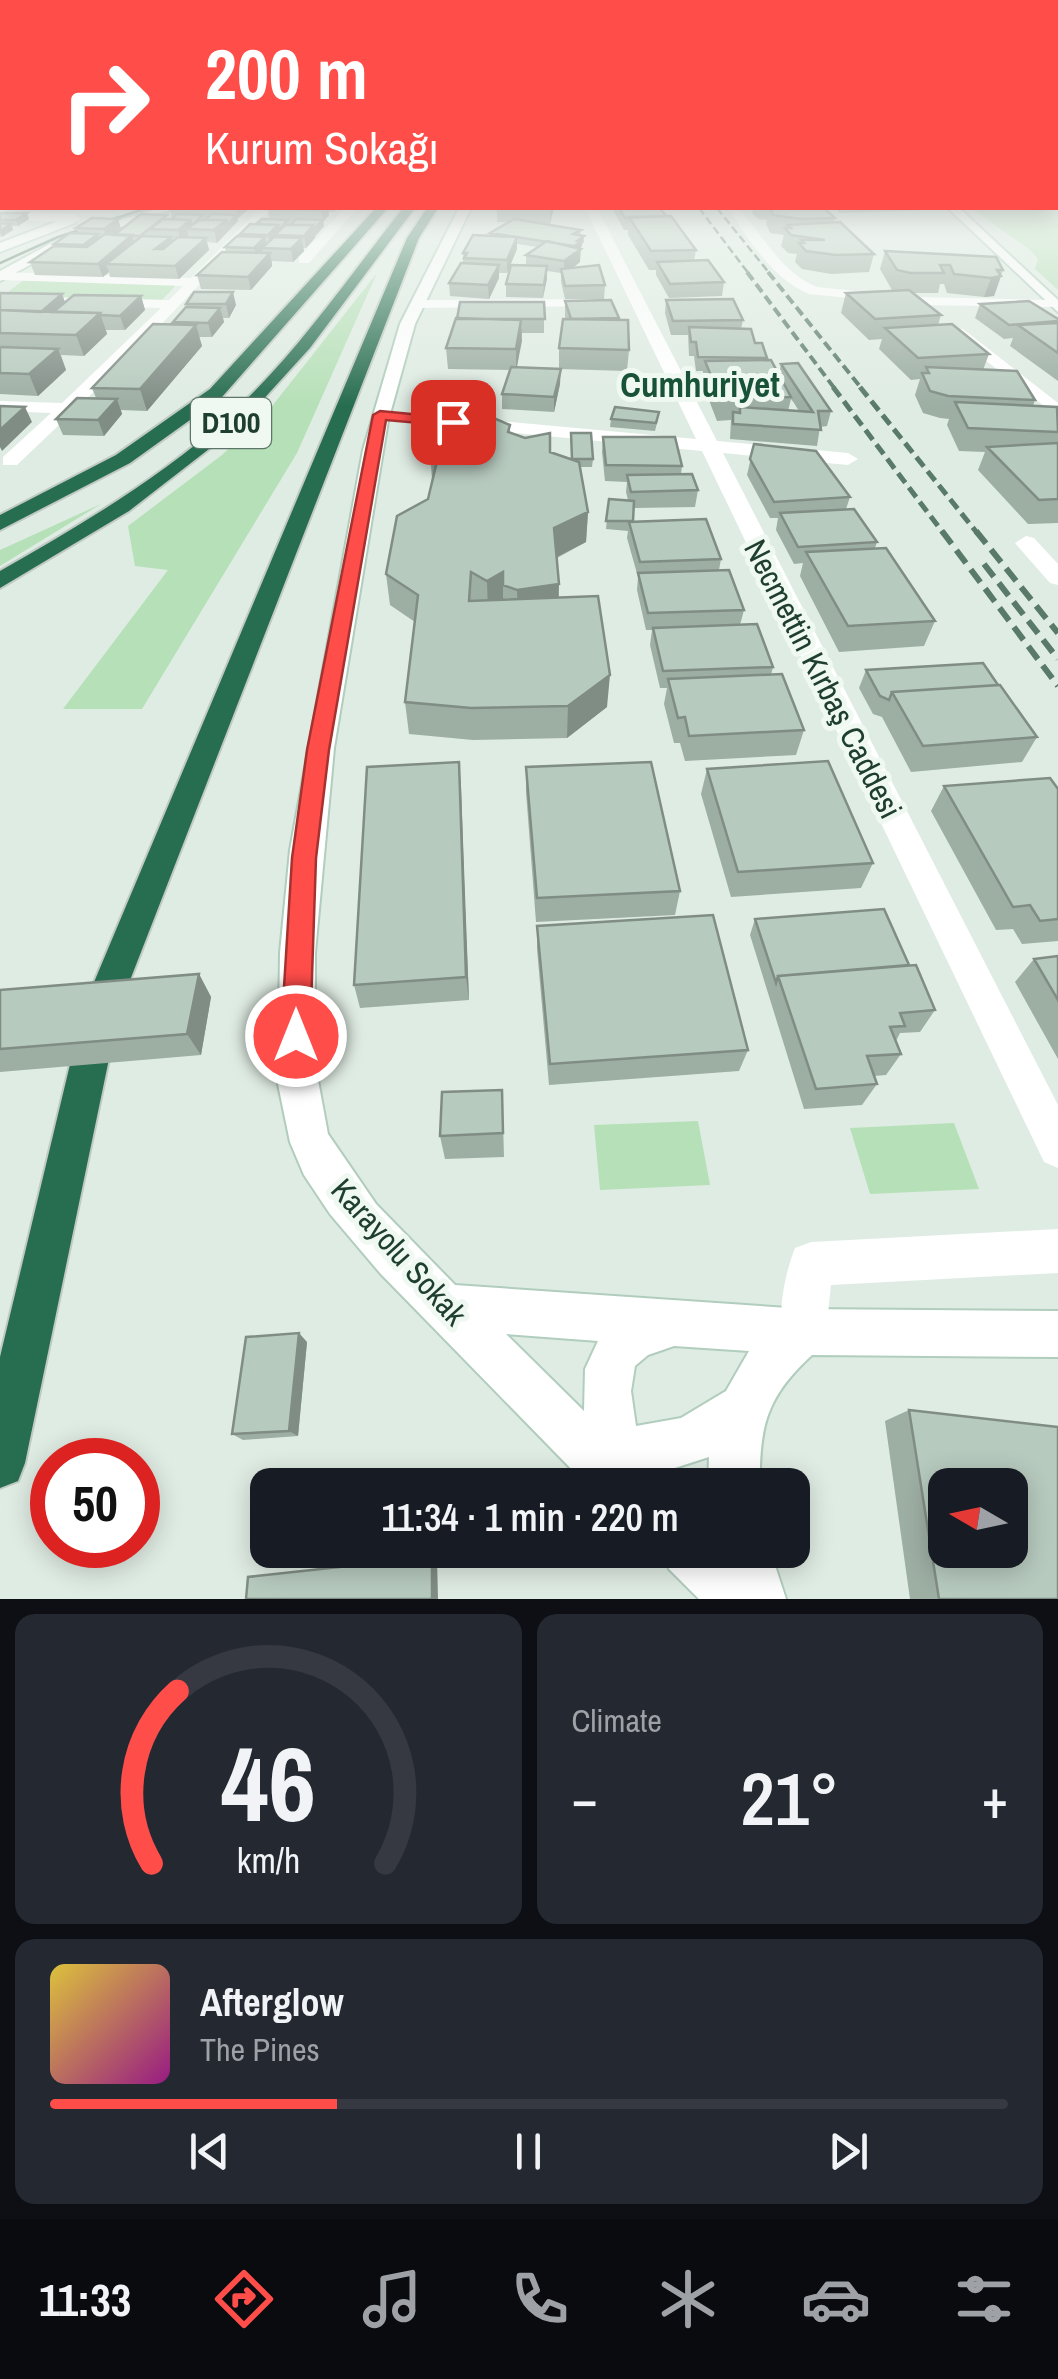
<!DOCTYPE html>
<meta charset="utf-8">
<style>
:root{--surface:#171b24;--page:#242831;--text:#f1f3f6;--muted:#9ea1a6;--line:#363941;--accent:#ff4d4a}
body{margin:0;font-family:"Archivo Narrow",sans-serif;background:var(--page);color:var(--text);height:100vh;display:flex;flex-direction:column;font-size:38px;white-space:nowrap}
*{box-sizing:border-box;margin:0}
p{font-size:32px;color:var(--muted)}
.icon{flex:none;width:55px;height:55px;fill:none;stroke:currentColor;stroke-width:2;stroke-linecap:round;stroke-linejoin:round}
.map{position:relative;height:1599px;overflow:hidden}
.panel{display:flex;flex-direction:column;gap:15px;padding:15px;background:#0d0f14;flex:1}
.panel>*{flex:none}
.guide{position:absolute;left:0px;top:0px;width:1060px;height:210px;box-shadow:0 5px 25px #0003;background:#ff4d4a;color:#fff;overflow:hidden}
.needle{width:65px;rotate:279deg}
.controls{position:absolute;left:928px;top:1468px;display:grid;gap:20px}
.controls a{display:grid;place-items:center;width:100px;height:100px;border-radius:20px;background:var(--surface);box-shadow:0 5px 25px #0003;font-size:50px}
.speed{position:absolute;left:30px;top:1438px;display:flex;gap:20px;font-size:50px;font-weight:700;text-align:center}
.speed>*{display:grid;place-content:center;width:130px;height:130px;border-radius:50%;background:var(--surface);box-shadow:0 5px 25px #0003;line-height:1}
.speed .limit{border:15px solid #d22;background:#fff;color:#111}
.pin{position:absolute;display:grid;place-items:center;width:85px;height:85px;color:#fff;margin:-42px;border-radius:20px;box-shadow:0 5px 15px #0006}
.me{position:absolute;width:110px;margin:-55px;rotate:0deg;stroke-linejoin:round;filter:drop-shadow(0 0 8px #0008)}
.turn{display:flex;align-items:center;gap:35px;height:210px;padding:0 40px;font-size:45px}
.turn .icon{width:130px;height:130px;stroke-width:2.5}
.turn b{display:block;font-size:70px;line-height:85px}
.big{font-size:75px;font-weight:600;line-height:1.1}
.panel .tile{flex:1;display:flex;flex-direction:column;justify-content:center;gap:15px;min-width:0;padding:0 35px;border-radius:20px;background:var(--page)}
.panel .dial{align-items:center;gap:0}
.dial svg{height:260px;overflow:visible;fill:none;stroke:var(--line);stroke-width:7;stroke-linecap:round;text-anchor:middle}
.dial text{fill:var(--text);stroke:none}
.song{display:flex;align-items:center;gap:30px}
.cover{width:120px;height:120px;border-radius:15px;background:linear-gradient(135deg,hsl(50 70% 55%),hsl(310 70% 35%))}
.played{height:10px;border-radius:5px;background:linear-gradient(90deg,var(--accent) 30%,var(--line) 30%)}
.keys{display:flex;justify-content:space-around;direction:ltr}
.heat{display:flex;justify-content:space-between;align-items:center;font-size:55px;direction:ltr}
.panel .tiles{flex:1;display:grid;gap:15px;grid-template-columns:1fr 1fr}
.tile:last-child{grid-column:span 2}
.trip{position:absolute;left:250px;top:1468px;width:560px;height:100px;border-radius:20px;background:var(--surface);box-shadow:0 5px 25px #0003;font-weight:600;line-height:100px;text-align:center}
.menu{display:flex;height:160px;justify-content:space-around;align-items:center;background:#090b0e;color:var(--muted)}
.menu .icon{width:70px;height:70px}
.menu .selected{color:var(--accent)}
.menu b{font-size:45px;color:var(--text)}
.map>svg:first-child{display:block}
</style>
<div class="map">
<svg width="1058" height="1599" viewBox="0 0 1058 1599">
<rect width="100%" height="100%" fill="#dfece3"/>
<path fill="#b6e0b7" d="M1058,182V290L1035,269L1038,259L1030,250L971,208H1058Z
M377,273L297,453L142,709H63L168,570L135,566L128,526L222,455L269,410Z
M25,279L177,284L162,300L3,296Z
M101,504L0,566V550Z
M698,1121L710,1185L600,1190L594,1125Z
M954,1123L979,1189L870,1194L850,1128Z"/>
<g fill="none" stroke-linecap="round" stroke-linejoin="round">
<g stroke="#b1cdbd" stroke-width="4">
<path id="secondary" d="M160,208H176L67,245L0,281V271L59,239Z
M459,208H471L415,324L388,421L334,748L315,953V1064L328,1134L376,1204L455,1285L803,1309L1058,1311V1357L812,1355C767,1396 759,1426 760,1485H708L709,1457L653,1475L657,1485H587L380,1273L330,1214L304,1175L290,1142L278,1084L280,953L290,850L363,450L400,324ZM506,1334L598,1341L585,1369L584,1411ZM674,1346L749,1351L726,1391L681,1418L636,1426L631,1391L635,1366L648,1355Z
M948,208H959L1058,300V312Z
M71,216L75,223L0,252V243Z
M661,1550H770L786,1599H699L669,1569Z"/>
</g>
<g stroke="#c0c9c4" stroke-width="4">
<path id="highway" d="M376,208H388L222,397L130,463L0,530V515L116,455L210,389Z
M403,208H415L310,348L240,425L129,511L0,588V571C79,526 159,479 227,418C295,356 347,279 403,208Z
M427,208H438L419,238L120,1006L25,1463L18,1481L0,1488V1357L84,1006L407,238Z"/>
</g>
<path fill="#fff" fill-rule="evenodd" d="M261,208H273L124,363L17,465H3V457L51,413L0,411V401L62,403L161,308L0,304V296L169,300L183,286L2,280L0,272L191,278Z
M345,208H357L309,263H299V257Z
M585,208H597L717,441L848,453L858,459L848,465L723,453L1058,1105V1168L1044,1162L702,451L380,420L371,415L380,410L696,439Z
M728,208H739C762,235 783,274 817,287L919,297L1053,300L1058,301V307L919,305L809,294C774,280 747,238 728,208Z
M0,212L75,214L81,218L75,222L0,220Z
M604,299L611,303L609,306L417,308L410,304L417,300Z
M953,329H963L1058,403V417L953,335Z
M1026,536L1034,538L1058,564V585L1050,583L1015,543Z
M1058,1229V1273L831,1285L826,1332L819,1348L803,1355L787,1348C775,1320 784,1276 795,1248L811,1242Z"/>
<use href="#secondary" fill="#fff" fill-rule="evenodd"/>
<use href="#highway" fill="#276d4f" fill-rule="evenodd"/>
<path stroke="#597a69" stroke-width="2.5" d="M0,263L58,237L147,208"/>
<path stroke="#597a69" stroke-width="2.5" stroke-dasharray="8 4" stroke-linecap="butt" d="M699,208L749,274
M717,208L770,274"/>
<path stroke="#597a69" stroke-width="4" stroke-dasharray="10 5" stroke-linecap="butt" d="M747,272L835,389
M768,272L862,389"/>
<path stroke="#597a69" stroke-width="5" stroke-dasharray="12 6" stroke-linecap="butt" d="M833,387L944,534
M860,387L978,534"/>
<path stroke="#597a69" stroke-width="6" stroke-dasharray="16 8" stroke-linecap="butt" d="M942,531L1058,686
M976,531L1058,633
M984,564L1058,659"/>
</g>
<path fill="#9daea3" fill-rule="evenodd" d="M169,208H250L238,218V221L217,243L207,242L209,250L179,279L110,277L109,272L103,277L35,275L30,262L55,246L54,244L78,233L76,228L118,219L121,230L171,219L175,216H172Z
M268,208H338L334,212H328L329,215L323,222L324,226L306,248H303L304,251L293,262L272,261V266L251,290L201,289L197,275L226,252L225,247L241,237L240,234L256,224L269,219Z
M497,208H554L550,224L541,223L581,230L580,235L584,236V242L579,249L580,262L573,268L605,285L604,299H565L561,282V273L547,271L543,298L506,297V284L526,265V255L538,247L517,244V249L507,273H499V278L489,299L450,296L449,283L463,263V253L490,236V233L508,222H497Z
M613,208H660L696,250L694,261L724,282L722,296L669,298L656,275V270H649L628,235V230H624L613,210Z
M753,208H824L835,218L834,222L874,254L869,272L831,274L802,269L795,262L797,254L788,253L781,246L784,235L770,233L766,224L767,220L758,219L752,213Z
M835,208H927V210L840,213Z
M0,213L29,219L18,226H12L13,230L0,237Z
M885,251L1003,270L994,296L984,297L947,293L944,284H940L938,293H912L941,315L938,325L989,354L983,370L1035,400L1033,406L1058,408V523L1028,524L978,470L985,452L959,451L947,425L949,419L940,418L923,413L915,395L920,379L911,380L879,349L882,339L869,340L841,313L846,293L896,291L892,290L880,269Z
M194,292L236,305L229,318H223L224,322L212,337H199L202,346L147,411L121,410L122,414L104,436L63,435L56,419L96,398L92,388L174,324L173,322L187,307L186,304Z
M0,293L62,294L65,302L141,296L145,310L125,330H106L107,334L84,356L61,355L66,370L38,396L0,394Z
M666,300L743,320L741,329L755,343L779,374L781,364L831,411L827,426L820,427L817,446L730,439L731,420L717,421L702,382L703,371H696L694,356H689L688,335H671L665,313ZM791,399L794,403L799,411H788Z
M565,301L619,318L629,350L627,371L559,369V348L565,319Z
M544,302V333H522L517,367L560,384L554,412L502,409V394L510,370L448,369L446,348Z
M980,304L1058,319V381L1010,346L1013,338L1004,339L975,318Z
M611,419H658L655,431L610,427Z
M510,425V433L550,452L572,459H593L592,467H580L588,512L586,542L557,558L559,598L607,707L567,738L473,740L409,734L405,702L415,622L390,605L386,574L428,499L432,480L429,434Z
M603,437L682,466L681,474L698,490L695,507L634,508L633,521L721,559L719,570L744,610L740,625L773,667L771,675L804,730L796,755L685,761L680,743H674L664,704L667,688H660L650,645L652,630H646L637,590L638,577L627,538L628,531L606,529L609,499L628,500L626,492L627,482L605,481L602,452Z
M754,444L850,497L846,509L877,542L875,548L935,621L924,646L839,652L800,576L803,563L794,564L776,530L778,518H770L747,475Z
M866,670L1037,737L1022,762L911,772L882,717L873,714L859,688Z
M459,762L469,1000L360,1008L354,985Z
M526,767L680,891L675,915L536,922L526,792Z
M707,769L873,863L861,888L731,897L701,794Z
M944,786L1058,789V941L1022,944L1013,929L996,930L931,811Z
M755,919L909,965L935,1010L920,1032L900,1033L896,1041L901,1054L886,1075L874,1076L877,1084L862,1105L804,1109L750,935Z
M537,926L748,1050L739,1071L549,1085L537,949Z
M1058,956V1059L1015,982L1034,959Z
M199,974L211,997L201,1055L0,1072V990Z
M502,1090L504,1157L445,1159L440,1136Z
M307,1342L298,1436L243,1440L232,1434Z
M909,1410L1058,1599H910L885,1421Z"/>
<path fill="#808d85" d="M236,208H250L238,218Z
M324,208H328L329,215L323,222L324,226L315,236L314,230L323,220L321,210Z
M550,208H554L550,224Z
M27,213L29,219L18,226L16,220Z
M237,215L238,221L217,243L214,230L226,220Z
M118,219L122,232L108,242L104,229Z
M190,220L192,230L187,229L188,236L181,242L178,230Z
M11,224L13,230L2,237L0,231Z
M278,225L280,235H275L277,241L271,248L268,235Z
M313,225L315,238L306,248L304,236Z
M98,234L102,247L87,257L83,245Z
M132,235L136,248L106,264L109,272L103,277L98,264Z
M584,236L581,248L574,253L577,241Z
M171,237L174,249H155Z
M265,237L267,248H262L263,255L257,261L254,248Z
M517,237V249L507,273V260Z
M206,238L209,250L179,279L175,266Z
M302,238L304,251L293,262L291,249Z
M581,249L580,262L564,274V261Z
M270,253L272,266L251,290L248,277Z
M499,265V278L489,299L488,285Z
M547,266V279L543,298L544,285Z
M1001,276L994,296L984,297L991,278Z
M233,292L236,305L229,318L226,304Z
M62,294L67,308L59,314H38Z
M141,296L145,310L125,330L120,316Z
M220,308L224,322L212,337L208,323Z
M100,313L107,334L84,356L76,335Z
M521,320L522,341L516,371V349Z
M196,325L202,346L147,411L140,389Z
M58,349L66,370L38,396L29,374Z
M561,369L560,384L554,412V397Z
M117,399L122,414L104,436L98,420Z
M25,407L32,422L2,451L0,447V430Z
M588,512L586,542L553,559L554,528Z
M503,572V603L488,613L487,581Z
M559,584L558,615L518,621L517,590Z
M610,675L607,707L567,738L568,706Z
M459,762L461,787L469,1000L466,977Z
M199,974L211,997L201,1055L187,1034Z
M299,1333L307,1342L298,1436L289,1431Z
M432,1557L437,1558L438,1599H432Z"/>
<path fill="#b7cabe" stroke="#808d85" stroke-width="2.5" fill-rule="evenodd" d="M268,208H324L321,210L267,209Z
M619,208H660L666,216L625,218Z
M770,208H824L835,218L800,219L773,215Z
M0,213H27L16,220H0Z
M141,214L167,215L140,236L114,235Z
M177,214L203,215L192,225L190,220L171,219Z
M211,214L237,215L227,225L226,220H205Z
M671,216L696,250L651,251L629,217Z
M92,218L118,219L104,229L76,228Z
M163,219L190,220L178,230L150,229Z
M262,219L288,220L279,229L278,225L256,224Z
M296,219L323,220L313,230V225H291Z
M514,219L581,230L573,234L584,236L577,241L581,242L574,246L490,233Z
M199,220H226L214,230L187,229Z
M840,222L874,254L836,255L806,251L799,243H804L801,240H825L791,235L785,228H791L788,225Z
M0,223L11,224L0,231Z
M250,224L278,225L268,235L240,234Z
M285,225H313L304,236L275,235Z
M70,233L98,234L83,245L54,244Z
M105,234L132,235L98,264L30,262L54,246L87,247Z
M473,235L517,237L507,260L464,258L467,253H463Z
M142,236L171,237L155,249H163L178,237L206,238L175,266L106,264Z
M237,236L265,237L254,248L225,247Z
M274,237L302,238L291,249L262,248Z
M547,241L581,249L564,261L526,255Z
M885,251L996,257L1003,270H997L1001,276L991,278L954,274L950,265H940L944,273H910L897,270Z
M222,252L270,253L248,277L197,275Z
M708,260L724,282L670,284L657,262Z
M461,263L499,265L488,285L449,283Z
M511,265L547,266L544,285L506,284Z
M599,265L605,285L565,286L561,269Z
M909,290L941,315L875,319L846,293Z
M194,292H233L226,304H186Z
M0,293L62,294L41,312L0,310Z
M74,295L141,296L120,316L101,315L100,313L53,312Z
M733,299L743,320L673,321L666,300Z
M611,300L619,318L571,319L565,301Z
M1029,301L1058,319V321L1009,325L980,304Z
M460,302H544L545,319H457Z
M186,307L220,308L208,323L173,322Z
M0,310L100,313L76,335L0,333Z
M456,318L521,320L516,349L446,348Z
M563,319L628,320L629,350L559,348Z
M1058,323V353L1018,325Z
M153,324L196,325L140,389L92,388Z
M952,324L989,354L918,358L885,328Z
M689,327L751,329L755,343H762L767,358L698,357L696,342H691Z
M0,347L58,349L29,374L0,373Z
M771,360L791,397L720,398L705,361Z
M798,363L831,411H818L821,430L733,424V412L740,413V407L813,412L781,364Z
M511,367L561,369L554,397L502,394Z
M926,367L1017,371L1035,400L948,396L930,391L922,373H929Z
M77,398L117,399L98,420L56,419Z
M955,402L1057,407L1058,432L968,428Z
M0,406L25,407L0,430Z
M615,407L659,412L656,423L611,419Z
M473,409L510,425L508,432L525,438L550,433V452L579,462L588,512L554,528L559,584L517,590L503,585V572L487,581L471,572L469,601L598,596L610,675L568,706L471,708L405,702L418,595L386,574L397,516L428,499L438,457L430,454L435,438L429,434L431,424L457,410Z
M571,433H591L593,459H572Z
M603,437H675L682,466L606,465Z
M1058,443V499L1039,500L987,447Z
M754,444L816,451L850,497L774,502L750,459Z
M692,474L698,490L631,492L627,475Z
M609,499L634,501L633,521H606Z
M854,509L877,542L798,547L780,513Z
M706,519L721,559L640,562L629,522Z
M886,548L935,621L848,626L806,552Z
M729,570L744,610L648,613L638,573Z
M757,624L773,667L663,671L653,628Z
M983,663L998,685L892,692L889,700L880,696L866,670Z
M782,674L804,730L689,736L685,717L678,718L668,679Z
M1000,685L1037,737L923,746L892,692Z
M828,761L873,863L738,872L707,769Z
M459,762L466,977L354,985L367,767Z
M651,762L680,891L537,898L526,767Z
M1050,778L1058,789V919L1040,921L1030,905L1013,907L944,786Z
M884,909L909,965L778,976L776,983L755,919Z
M713,915L748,1050L550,1064L537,926Z
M1058,956V1000L1034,959Z
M916,965L935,1010L900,1013L905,1026L890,1027L901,1054L867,1056L877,1084L816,1089L778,976Z
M199,974L187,1034L0,1049V990Z
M502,1090L503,1133L440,1136L442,1092Z
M299,1333L289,1431L232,1434L246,1337Z
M909,1410L1058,1427V1599H939ZM945,1485H1010V1550H945Z
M432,1557V1599H246L248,1577Z"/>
<linearGradient id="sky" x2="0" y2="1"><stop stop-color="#7fc2df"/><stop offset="0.45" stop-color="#f1f6f2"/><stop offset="1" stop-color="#f1f6f2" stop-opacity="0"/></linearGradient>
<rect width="1058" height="406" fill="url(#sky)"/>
<path fill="#ff4d4a" stroke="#a63230" stroke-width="2.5" d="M380,411L453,418L460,422L453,426L386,420L329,750L316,858L310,1036L306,1045L296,1049L285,1045L281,1036L292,858L307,750L373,415Z"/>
<g text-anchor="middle" stroke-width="10" stroke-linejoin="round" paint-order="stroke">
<rect fill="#f0f8f2" stroke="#5d7669" stroke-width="2.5" x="191" y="398" width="80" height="50" rx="8"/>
<g font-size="30" font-weight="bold" fill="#1e3e2e">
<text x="231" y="433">D100</text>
</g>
<g font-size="32" fill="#1e3e2e" stroke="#f0f8f2">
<text transform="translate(823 679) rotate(63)" y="11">Necmettin Kırbaş Caddesi</text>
<text transform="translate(399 1252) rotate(48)" y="11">Karayolu Sokak</text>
</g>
<g font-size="35" font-weight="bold" fill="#185237" stroke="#f0f8f2">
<text x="700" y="397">Cumhuriyet</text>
</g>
</g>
</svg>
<div class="controls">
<a><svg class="needle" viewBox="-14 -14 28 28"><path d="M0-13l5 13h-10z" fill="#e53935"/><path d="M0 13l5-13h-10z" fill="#9ea1a6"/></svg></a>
</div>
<div class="speed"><div class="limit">50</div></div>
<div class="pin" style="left:453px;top:422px;background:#d93025"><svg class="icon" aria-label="arrive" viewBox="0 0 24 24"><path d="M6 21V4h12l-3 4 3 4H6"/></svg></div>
<svg class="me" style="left:296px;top:1036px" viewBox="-20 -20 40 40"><circle r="17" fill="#ff4d4a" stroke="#fff" stroke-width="3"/><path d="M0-11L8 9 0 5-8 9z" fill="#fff"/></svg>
<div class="trip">11:34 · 1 min · 220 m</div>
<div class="guide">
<div class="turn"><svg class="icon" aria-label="right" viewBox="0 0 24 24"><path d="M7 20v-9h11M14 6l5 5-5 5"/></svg><div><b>200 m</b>Kurum Sokağı</div></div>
</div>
</div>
<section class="panel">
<div class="tiles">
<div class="tile dial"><svg viewBox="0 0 100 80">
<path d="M14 69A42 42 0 1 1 86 69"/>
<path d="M14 69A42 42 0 0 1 22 16" stroke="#ff4d4a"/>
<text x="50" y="56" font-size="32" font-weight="700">46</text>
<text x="50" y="72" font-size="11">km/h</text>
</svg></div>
<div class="tile"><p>Climate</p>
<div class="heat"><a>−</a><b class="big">21°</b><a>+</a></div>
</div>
<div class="tile">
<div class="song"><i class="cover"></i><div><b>Afterglow</b><p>The Pines</p></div></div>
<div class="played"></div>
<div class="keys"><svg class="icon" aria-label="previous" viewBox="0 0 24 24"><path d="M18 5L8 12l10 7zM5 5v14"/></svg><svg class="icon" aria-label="pause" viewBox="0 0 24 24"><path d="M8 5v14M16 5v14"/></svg><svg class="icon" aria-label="next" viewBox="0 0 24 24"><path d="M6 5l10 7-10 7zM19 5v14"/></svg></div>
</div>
</div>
</section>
<nav class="menu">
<b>11:33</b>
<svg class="icon selected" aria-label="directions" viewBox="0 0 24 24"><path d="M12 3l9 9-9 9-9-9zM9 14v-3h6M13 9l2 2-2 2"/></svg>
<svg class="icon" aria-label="music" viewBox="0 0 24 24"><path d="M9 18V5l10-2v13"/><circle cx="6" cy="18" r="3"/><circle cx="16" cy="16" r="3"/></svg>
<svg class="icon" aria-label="phone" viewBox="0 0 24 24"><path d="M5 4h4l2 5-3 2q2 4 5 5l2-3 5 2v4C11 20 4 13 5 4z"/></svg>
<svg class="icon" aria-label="climate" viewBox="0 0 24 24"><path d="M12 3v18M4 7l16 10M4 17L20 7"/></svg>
<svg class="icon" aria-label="car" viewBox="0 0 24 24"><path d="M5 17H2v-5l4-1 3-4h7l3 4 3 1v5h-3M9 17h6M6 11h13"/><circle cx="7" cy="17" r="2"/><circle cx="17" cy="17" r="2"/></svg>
<svg class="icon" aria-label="filters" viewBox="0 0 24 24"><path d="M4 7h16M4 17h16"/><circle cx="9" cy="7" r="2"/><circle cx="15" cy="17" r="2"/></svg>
</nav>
